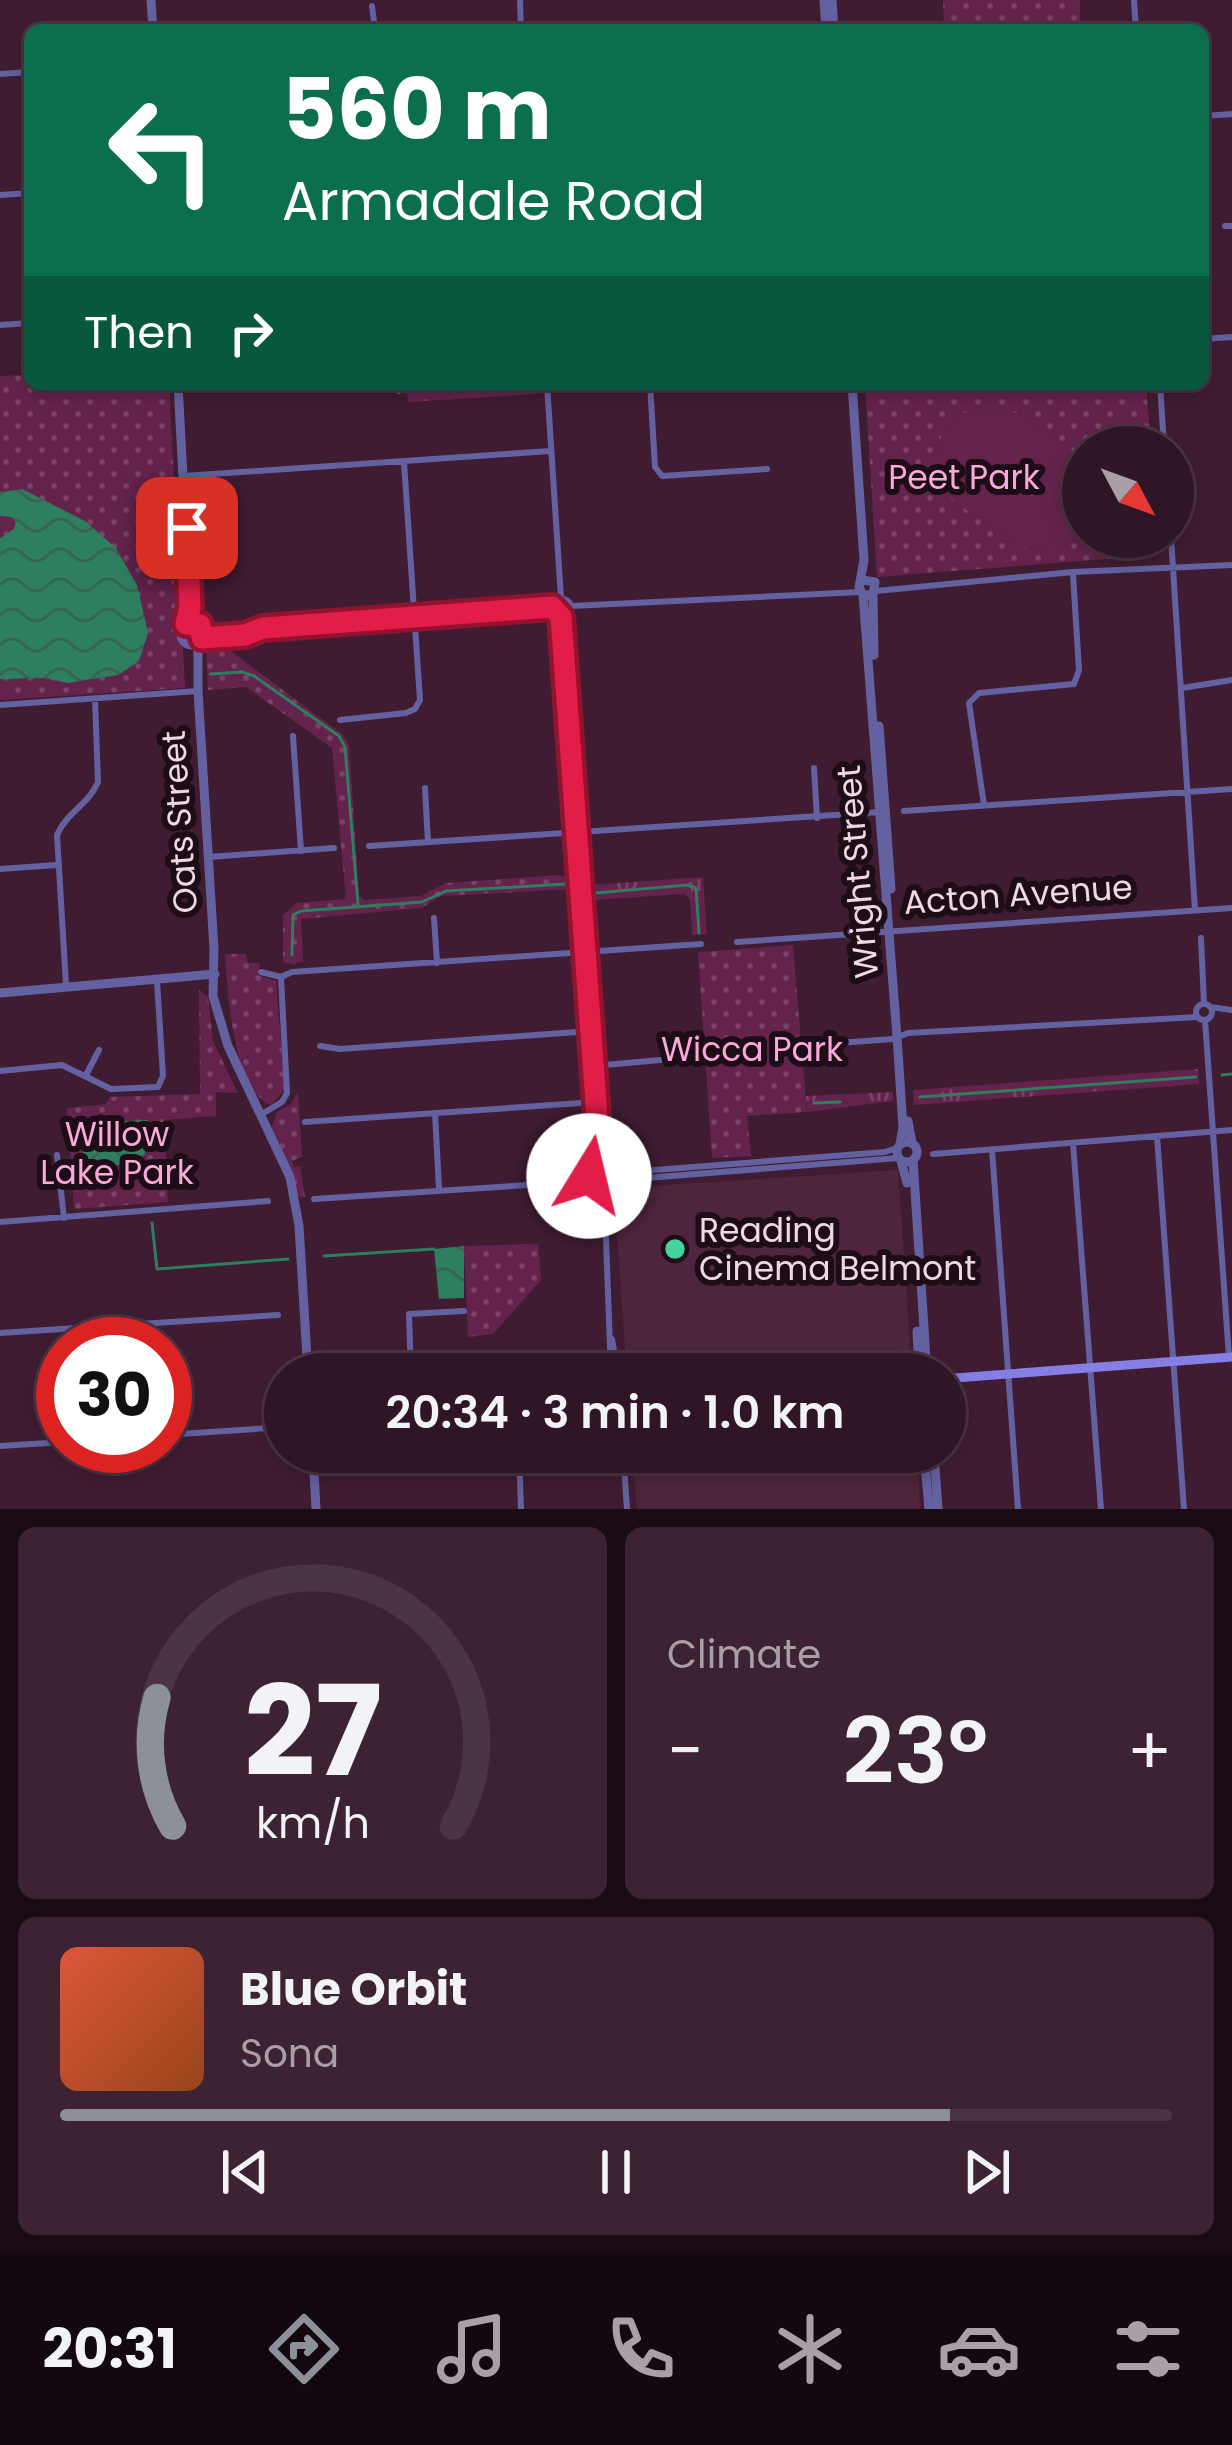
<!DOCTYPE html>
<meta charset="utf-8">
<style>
:root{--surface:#301526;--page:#3c2232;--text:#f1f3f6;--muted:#a89fa7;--line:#4b3443;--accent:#8c9099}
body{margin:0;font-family:Poppins,sans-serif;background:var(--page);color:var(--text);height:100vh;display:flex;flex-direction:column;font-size:45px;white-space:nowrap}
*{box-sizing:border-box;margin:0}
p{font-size:39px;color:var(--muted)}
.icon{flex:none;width:66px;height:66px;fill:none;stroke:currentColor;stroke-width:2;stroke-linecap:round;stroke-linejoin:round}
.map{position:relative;height:1509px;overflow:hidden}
.side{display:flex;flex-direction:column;gap:18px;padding:18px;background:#1a0c15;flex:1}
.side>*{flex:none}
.banner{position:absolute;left:24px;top:24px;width:1185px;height:366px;border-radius:18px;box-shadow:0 6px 18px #0003,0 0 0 3px var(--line);background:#0b6e4f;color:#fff;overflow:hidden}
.needle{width:78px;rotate:131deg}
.tools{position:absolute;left:1062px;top:426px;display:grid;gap:24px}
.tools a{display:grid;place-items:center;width:132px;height:132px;border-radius:50%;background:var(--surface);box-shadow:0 6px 18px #0003,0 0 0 3px var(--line);font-size:60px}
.speed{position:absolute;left:36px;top:1317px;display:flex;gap:24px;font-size:60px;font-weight:700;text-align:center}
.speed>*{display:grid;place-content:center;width:156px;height:156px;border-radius:50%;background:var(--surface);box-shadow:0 6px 18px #0003,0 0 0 3px var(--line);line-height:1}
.speed .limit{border:18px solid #d22;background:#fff;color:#111}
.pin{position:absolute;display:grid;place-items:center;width:102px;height:102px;color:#fff;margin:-51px;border-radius:24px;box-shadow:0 6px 18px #0006}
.me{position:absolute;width:132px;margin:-66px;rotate:9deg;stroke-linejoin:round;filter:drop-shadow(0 0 9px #0008)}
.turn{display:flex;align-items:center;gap:42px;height:252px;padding:0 60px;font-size:54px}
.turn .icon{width:156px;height:156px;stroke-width:2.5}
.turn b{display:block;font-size:84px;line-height:102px}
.then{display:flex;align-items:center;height:114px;padding:0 60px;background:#0003;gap:24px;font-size:45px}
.big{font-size:90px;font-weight:600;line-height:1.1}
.side .widget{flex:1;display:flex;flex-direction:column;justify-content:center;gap:18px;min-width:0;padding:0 42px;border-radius:18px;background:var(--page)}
.side .dial{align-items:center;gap:0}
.dial svg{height:312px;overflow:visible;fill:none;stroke:var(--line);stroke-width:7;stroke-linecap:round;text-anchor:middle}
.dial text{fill:var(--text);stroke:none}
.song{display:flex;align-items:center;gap:36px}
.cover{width:144px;height:144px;border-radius:18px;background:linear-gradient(135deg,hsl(10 70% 55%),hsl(20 70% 35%))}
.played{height:12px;border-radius:6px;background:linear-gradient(90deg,var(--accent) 80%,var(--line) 80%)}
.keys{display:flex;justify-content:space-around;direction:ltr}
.heat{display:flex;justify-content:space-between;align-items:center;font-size:66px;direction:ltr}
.side .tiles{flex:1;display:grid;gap:18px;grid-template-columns:1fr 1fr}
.widget:last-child{grid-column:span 2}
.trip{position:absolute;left:264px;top:1353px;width:702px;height:120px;border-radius:60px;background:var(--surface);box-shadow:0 6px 18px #0003,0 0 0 3px var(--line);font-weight:600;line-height:120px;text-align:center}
.tabs{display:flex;height:192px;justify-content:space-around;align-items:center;background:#13080f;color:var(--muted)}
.tabs .icon{width:84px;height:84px}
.tabs .active{color:var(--accent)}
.tabs b{font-size:54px;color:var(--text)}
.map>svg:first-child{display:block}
</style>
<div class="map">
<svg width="1232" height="1509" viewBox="0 0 1232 1509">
<defs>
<pattern id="grass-tufts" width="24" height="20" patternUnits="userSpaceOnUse" patternTransform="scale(3)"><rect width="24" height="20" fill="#64234c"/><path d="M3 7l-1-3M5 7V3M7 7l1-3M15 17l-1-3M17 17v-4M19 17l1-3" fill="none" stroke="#7a4266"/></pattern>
<pattern id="park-dots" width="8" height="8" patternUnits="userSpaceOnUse" patternTransform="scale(3)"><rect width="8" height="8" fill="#64234c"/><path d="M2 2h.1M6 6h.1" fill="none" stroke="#7a4266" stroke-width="1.8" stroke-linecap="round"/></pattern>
<pattern id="water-waves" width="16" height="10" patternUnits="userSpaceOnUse" patternTransform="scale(3)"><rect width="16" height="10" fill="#2d7f5f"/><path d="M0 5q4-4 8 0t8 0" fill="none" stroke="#396353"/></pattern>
</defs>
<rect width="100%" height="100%" fill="#401c32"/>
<path fill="#4f253e" d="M898,1170L912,1374H627L614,1193L619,1188Z
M632,1452H917L920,1509H637Z"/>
<path fill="url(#grass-tufts)" d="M703,877L707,934L692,935L690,899L684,894L592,900L591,885Z
M1198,1069L1199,1084L914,1105L913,1090Z
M893,1092V1101L807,1112L806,1096Z"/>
<path fill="url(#park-dots)" d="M943,0H1080V30H944Z
M30,375V384H169L185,688L0,700V376Z
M406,384H536L537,394L408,402Z
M865,384H1146L1151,447H1083V537H1156L1157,555L877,577Z
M216,640L343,735L349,745L359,895L364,900L421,896L446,883L560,875L571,879L572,889L441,896L421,908L301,919L303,961L294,964L283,962V915L297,903L346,899L332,748L246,687L208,690L206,651Z
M793,945L807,1112L747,1116L751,1156L712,1158L698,952Z
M225,954H246L248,963H260L258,975L276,981L285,1089L271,1105C233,1091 227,989 225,954Z
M199,990L208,997L213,1041L238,1093L216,1092V1116L164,1120L168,1202L74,1209L67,1108L106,1104L110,1097L200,1094Z
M298,1092L302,1157L292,1161L294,1167L300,1166L305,1197H299L272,1127L277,1112L290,1105Z
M538,1244L541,1280L493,1334L468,1337L464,1246Z"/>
<path fill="#64234c" d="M987,405C1012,409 1027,417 1046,433L1049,431L1067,447L1065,450C1088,474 1083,499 1083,530C1037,581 999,528 958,505C952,502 944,498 936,490L954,501C929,457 930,419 987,405Z"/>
<path fill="url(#water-waves)" d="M22,489L85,521L116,548L137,585L148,633L139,661L118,675L68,683L45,678L0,679V538L14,529L16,522L11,517L0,516V492Z
M148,1120L145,1155L128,1165H83V1123Z
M464,1246V1298L439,1299L434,1249Z"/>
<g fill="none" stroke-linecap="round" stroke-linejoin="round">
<path stroke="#2d7f5f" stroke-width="3" d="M210,674L242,672L254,676L339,736L345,747L358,904
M595,893L687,885L696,888L699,933
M292,955L293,915L301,911L422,902L446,891L566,884
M1222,1075L1232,1074
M920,1097L1196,1077
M814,1103L840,1102
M152,1223L157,1269L288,1259
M324,1256L434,1249"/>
<path stroke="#6461a0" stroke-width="6" d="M520,0L521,30
M1134,0L1136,30
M372,6L375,30
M0,74L30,72
M1203,116L1232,114
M0,195L30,193
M1225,226H1232
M0,325L30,323
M1203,339L1232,337
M398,384L399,391
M547,384L561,598
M650,384L655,467L662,476L767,469
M1160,384L1164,447
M184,476L550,451
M1171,537L1195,910
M876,591L1073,572L1232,565
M553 608a9 9 0 1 1 18 0a9 9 0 1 1-18 0Z
M571,606L860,592
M561,617L602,1166
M202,630L552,607
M202,638L245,635L260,629
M1182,688L1232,680
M0,705L198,691
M340,720L406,713L415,709L420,700L404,462
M293,736L301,851
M814,768L817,818
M425,788L428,842
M984,805L969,703L979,693L1074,684L1079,670L1073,574
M904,811L1232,789
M369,846L880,812
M209,857L334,848
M0,869L56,865
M434,918L437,963
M1201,938L1204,1004
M737,942L1232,908
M261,972L281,977L292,972L701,944
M66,985L57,835C66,813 89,804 98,782L95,699
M1196 1012a8 8 0 1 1 16 0a8 8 0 1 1-16 0Z
M1210,1007L1232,1010
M1205,1020L1229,1357
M810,1045L893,1039L908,1033L1198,1017
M320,1046L340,1049L591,1031
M593,1066L683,1058
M0,1071L62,1065L111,1089L158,1087L163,1076L157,981
M86,1075L99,1050
M435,1113L439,1189
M262,1114L282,1102L287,1093L281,977
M305,1122L596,1102
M1157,1136L1184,1509
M1073,1143L1101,1509
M992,1149L1018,1509
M933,1154L1232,1130
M57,1155L64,1218
M589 1175a10 10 0 1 1 20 0a10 10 0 1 1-20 0Z
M608,1170L629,1172L885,1152L897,1148
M608,1181L898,1158
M604,1184L611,1374
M314,1199L590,1181
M0,1222L268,1201
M0,1333L278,1315
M612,1339L618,1374
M411,1374L409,1314L464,1311
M165,1435L285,1427
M0,1446L63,1442
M519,1452L521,1509
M623,1452L627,1509"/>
<path stroke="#6461a0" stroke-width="9" d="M151,0L153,30
M824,0L826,30
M832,0L834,30
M178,384L190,607L186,624
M852,384L864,560L859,587L863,595H873L875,582L863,580
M863,595L897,1037L903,1127L900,1144
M873,595L874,655
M181 634a11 11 0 1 1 22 0a11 11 0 1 1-22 0Z
M198,643V691L214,949L213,996L228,1046L290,1177L299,1226L308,1374
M879,726L891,889
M0,993L215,974
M908,1121L912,1143
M897 1152a10 10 0 1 1 20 0a10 10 0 1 1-20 0Z
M913,1160L927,1374
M901,1161L907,1183
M917,1331L919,1374
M313,1452L316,1509
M924,1452L929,1509
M934,1452L938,1509"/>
<path stroke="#857ee3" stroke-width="9" d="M945,1382L955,1378L1232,1357"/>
</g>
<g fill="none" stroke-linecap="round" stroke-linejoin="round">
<g stroke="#92132f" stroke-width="30">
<path id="route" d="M187,528L190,608L186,624L200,625L202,638L245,635L263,628L552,607L561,617L599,1145L595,1166L589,1176"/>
</g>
<use href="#route" stroke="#e11d48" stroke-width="21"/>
</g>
<circle fill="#45d49f" stroke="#1d0d16" stroke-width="4.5" cx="675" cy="1249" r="12"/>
<g text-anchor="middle" stroke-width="12" stroke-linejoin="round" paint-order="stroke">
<g font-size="33" fill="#faa9d8" stroke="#1d0d16">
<text x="964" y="489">Peet Park</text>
<text x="752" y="1061">Wicca Park</text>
<text x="117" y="1146">Willow<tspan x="117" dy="38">Lake Park</tspan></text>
</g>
<g font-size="33" fill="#f0d7e5" stroke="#1d0d16">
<text transform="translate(179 822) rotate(-94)" y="12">Oats Street</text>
<text transform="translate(857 872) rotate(-95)" y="12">Wright Street</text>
<text transform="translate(1018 894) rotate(-4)" y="12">Acton Avenue</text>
</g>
<g font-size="33" fill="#f0d7e5" stroke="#1d0d16" text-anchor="start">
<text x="699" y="1242">Reading<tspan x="699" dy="38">Cinema Belmont</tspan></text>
</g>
</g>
</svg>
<div class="tools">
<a><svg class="needle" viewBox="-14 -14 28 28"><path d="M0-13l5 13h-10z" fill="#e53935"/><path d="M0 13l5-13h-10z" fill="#a89fa7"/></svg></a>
</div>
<div class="speed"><div class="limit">30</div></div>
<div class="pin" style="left:187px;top:528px;background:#d93025"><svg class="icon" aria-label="arrive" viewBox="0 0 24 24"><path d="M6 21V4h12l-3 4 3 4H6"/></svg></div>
<svg class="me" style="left:589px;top:1176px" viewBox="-20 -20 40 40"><circle r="19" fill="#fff"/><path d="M0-13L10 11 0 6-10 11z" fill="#e11d48"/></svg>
<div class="trip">20:34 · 3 min · 1.0 km</div>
<div class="banner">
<div class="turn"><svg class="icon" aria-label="left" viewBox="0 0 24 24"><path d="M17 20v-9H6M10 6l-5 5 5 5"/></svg><div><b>560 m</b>Armadale Road</div></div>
<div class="then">Then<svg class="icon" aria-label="right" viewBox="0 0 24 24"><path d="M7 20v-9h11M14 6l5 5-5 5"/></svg></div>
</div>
</div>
<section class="side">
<div class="tiles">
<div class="widget dial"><svg viewBox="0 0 100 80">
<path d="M14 69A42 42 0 1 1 86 69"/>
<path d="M14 69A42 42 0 0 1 10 36" stroke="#8c9099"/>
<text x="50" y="56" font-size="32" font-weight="700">27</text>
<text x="50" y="72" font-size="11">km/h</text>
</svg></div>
<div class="widget"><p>Climate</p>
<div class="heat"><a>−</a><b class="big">23°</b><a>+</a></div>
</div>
<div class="widget">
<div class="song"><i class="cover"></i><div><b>Blue Orbit</b><p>Sona</p></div></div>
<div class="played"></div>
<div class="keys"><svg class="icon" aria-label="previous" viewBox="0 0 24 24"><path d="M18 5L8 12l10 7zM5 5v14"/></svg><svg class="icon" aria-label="pause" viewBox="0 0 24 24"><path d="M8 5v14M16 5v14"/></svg><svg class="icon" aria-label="next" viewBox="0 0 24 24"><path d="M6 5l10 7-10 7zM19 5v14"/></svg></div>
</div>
</div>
</section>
<nav class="tabs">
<b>20:31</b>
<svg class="icon active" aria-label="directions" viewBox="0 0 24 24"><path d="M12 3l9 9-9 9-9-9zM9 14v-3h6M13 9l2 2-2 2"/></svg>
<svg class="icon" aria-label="music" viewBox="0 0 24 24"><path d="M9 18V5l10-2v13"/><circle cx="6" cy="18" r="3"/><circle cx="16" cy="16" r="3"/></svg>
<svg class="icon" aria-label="phone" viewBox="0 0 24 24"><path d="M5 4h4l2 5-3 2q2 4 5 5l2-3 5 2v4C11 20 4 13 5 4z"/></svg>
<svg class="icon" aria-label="climate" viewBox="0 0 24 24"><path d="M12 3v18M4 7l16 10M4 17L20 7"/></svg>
<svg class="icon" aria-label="car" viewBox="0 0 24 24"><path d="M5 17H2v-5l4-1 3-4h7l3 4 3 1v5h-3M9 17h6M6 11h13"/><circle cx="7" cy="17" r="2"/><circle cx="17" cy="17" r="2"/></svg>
<svg class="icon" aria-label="filters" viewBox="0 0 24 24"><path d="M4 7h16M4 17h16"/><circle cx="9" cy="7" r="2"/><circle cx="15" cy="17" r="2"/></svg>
</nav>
